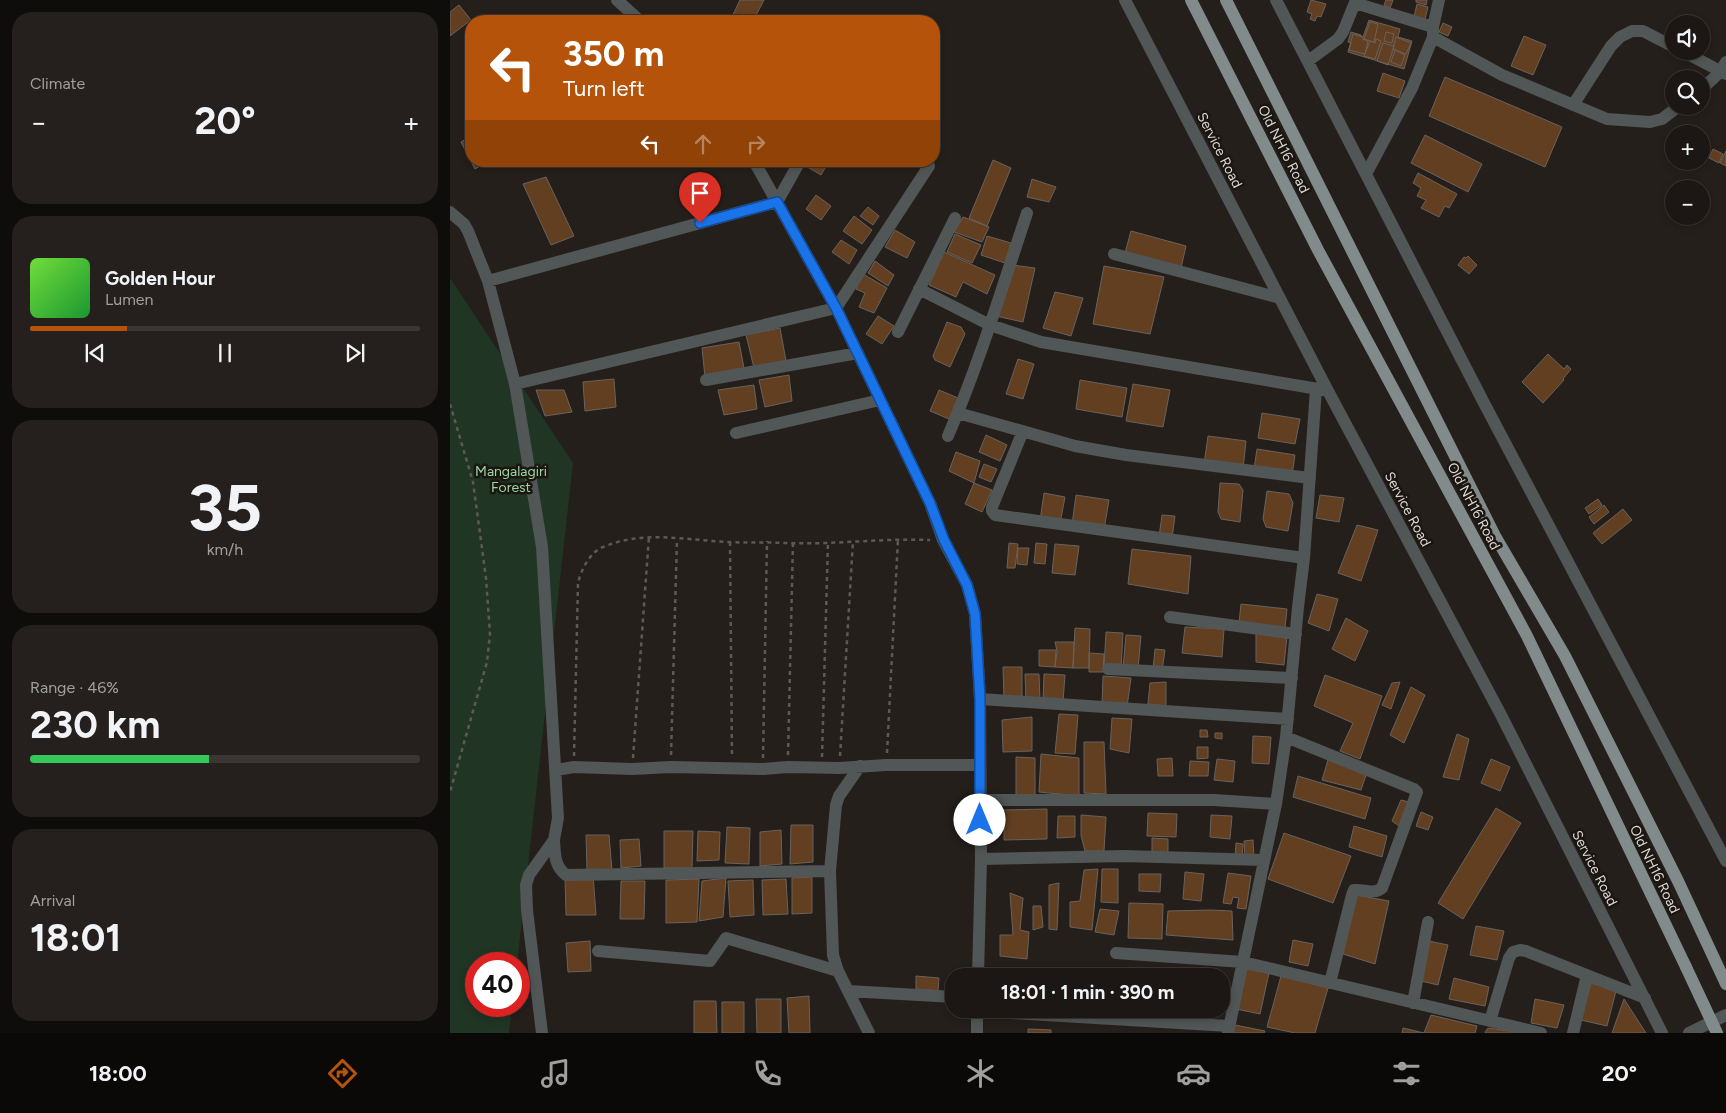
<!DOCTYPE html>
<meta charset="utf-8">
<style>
:root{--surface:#1c1714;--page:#25201d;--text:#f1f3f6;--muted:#a09fa0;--line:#3a3634;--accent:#b45309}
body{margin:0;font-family:Figtree,sans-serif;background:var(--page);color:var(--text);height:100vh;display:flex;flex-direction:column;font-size:19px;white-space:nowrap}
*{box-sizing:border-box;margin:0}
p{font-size:16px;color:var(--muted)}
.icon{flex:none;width:28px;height:28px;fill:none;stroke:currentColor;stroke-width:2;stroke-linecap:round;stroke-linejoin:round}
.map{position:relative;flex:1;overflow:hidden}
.sheet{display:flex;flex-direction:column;gap:12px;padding:12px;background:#0f0d0b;width:450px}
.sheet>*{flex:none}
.top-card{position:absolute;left:15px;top:15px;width:475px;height:152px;border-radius:20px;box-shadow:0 2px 8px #0003,0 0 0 1px var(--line);background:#b45309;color:#fff;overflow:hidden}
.tools{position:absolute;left:1215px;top:15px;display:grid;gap:10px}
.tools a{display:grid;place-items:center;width:45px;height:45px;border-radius:50%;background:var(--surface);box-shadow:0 2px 8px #0003,0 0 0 1px var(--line);font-size:25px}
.speed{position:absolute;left:15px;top:952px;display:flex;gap:10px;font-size:25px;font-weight:700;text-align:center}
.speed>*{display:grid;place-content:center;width:65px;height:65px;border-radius:50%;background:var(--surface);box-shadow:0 2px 8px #0003,0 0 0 1px var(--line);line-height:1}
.speed .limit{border:8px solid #d22;background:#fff;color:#111}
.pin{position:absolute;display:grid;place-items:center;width:42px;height:42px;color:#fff;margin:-51px -21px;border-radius:50% 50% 50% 0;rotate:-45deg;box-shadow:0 0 5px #0007}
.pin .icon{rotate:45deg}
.me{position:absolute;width:55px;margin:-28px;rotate:0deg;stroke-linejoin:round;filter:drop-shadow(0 0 4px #0008)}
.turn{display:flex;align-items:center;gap:18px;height:105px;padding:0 15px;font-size:22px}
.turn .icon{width:65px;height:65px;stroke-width:2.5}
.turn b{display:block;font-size:35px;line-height:42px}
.lanes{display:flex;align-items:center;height:48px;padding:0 15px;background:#0003;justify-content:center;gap:25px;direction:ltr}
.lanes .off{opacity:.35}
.big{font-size:38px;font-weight:700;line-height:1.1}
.sheet .card{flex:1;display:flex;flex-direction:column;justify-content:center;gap:8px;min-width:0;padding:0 18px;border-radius:20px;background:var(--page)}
.sheet .dial{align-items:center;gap:0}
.dial b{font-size:65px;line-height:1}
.song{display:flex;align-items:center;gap:15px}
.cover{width:60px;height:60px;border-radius:8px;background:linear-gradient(135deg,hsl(100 70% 55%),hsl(130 70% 35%))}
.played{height:5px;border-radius:2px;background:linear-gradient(90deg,var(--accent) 25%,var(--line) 25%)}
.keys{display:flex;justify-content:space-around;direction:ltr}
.heat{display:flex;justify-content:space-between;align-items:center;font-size:28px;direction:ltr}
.charge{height:8px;border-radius:4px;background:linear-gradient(90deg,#34c759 46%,var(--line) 0)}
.trip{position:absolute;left:495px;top:968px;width:285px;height:50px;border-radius:20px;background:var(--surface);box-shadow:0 2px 8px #0003,0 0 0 1px var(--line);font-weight:700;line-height:50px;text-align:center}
.tabs{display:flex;height:80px;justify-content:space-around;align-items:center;background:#0b0908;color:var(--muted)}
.tabs .icon{width:35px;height:35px}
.tabs .on{color:var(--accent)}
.tabs b{font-size:22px;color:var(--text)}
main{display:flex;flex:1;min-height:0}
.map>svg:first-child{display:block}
</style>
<main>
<section class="sheet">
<div class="card"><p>Climate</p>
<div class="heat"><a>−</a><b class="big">20°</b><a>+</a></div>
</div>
<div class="card">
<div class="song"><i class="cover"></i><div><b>Golden Hour</b><p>Lumen</p></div></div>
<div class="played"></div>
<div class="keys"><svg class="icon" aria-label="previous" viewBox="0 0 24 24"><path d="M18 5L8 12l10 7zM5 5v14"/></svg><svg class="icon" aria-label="pause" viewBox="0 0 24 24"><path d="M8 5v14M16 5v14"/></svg><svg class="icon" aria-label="next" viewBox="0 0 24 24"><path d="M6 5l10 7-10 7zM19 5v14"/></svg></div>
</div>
<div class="card dial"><b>35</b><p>km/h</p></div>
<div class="card"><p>Range · 46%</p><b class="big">230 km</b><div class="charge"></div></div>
<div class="card"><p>Arrival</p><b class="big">18:01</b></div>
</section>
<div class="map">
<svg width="1276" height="1033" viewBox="0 0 1276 1033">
<rect width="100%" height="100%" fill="#251f1b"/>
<path fill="#203523" d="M0,278L123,463L67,964H26V1006H62L59,1033H0Z"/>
<path fill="#633f22" stroke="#69625c" d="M290,0H314L303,21H280Z
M861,0L876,4L871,17L867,16L865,21L860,19L862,14L857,12Z
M936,0H943L940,8L934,5Z
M966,0H977L976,5L966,2Z
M967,4L978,7L975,19L964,17Z
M9,5L21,20L0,36V12Z
M919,20L950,29L948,37L962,41L954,69L898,52L903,34L913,37Z
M920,22L928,24L924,42L914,39Z
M993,23L1002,27L998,36L989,32Z
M901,32L911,35L913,39L918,41L915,54L899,50L901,43L898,42Z
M936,32L944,34L942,43L934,41Z
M1074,36L1096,45L1083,75L1061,66Z
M946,37L961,43L956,54L943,49Z
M926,39L931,41L925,59L914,56L920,41L925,43Z
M933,43L944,46L938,65L927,61Z
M945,50L955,55L951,66L941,62Z
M933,73L955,81L949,98L927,91Z
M995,77L1112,127L1095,167L979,116Z
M975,135L1032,164L1018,192L961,163Z
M21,136V161H38L25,169L11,142Z
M1263,149L1273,154L1269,163L1259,158Z
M1276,151V166L1270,163Z
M543,160L561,168L537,226L519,218Z
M357,161H379L371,175L354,165Z
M968,173L1007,194L999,208L995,206L989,217L971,208L976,200L967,196L971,188L963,183Z
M96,177L124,236L101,245L73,184Z
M582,179L606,187L599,202L577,197Z
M366,195L381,206L371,220L356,209Z
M418,207L429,216L423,225L410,216Z
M404,216L422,230L412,244L393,231Z
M513,217L539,227L532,242L504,232Z
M445,230L465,242L457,258L435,247Z
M681,231L736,246L731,268L675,253Z
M505,234L531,245L522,263L497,252Z
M537,236L561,243L555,263L531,255Z
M391,240L407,250L399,264L382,252Z
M494,252L545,275L537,294L513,282L506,297L479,285Z
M1018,256L1027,265L1019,274L1008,265L1014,257L1016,258Z
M425,261L444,275L438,286L418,273Z
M562,265L585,268L573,322L546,316Z
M654,266L714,277L700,334L643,324Z
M413,274L437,288L424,313L409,307L415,293L406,289Z
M605,292L633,298L621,336L593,328Z
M428,316L444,326L432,344L416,334Z
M497,322L511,327L515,334L500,367L485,360L483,356Z
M330,328L336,361L304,368L296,335Z
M289,342L294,368L255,377L252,348Z
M1098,354L1114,369L1117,365L1121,369L1113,379L1114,380L1093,403L1072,382Z
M568,359L584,364L573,399L556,394Z
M339,375L342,401L315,407L309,380Z
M164,379L166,407L135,411L133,382Z
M630,380L677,388L672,417L626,409Z
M683,384L720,390L713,427L676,421Z
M304,385L307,409L274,415L268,390Z
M86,390H114L122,412L95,416Z
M489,390L508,398L499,419L480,411Z
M812,413L850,419L845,444L808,438Z
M536,435L557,445L550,461L529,452Z
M758,436L796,441L793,469L754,464Z
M807,449L845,455L842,475L804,469Z
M506,452L530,461L524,483L499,471Z
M534,464L547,469L541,482L529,477Z
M524,483L542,490L532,512L515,504Z
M770,483L789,484L793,490L790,522L771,519L768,512Z
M817,491L839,494L843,503L838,531L816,527L813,519Z
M594,493L615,497L610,524L590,521Z
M626,495L659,500L654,530L622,525Z
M870,495L894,498L889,522L866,518Z
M1148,499L1152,505L1139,514L1135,508Z
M1154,505L1159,512L1144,524L1139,517Z
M1173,509L1182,520L1152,544L1143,533Z
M712,515L725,516L722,538L709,537Z
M907,525L928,530L911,581L888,573Z
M559,543L568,544L565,568H557Z
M586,543L597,544L595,564L584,563Z
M605,544L629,546L625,575L602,573Z
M568,548H579L577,565L567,564Z
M682,549L741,556L738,594L678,584Z
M867,594L888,599L879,631L858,623Z
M791,604L837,609L835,628L789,623Z
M896,618L918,631L905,661L882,649Z
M735,627L774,629L772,657L732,653Z
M625,628L640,629L639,668H623Z
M656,632L673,633L671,668L654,667Z
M806,633L837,636L834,665L806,662Z
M676,635L691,636L688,669L673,668Z
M605,642H624L623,668L605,667L607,651Z
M705,649L715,650L712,671L703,670Z
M589,650H606L605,667L589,666Z
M639,653L654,654L653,672H639Z
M553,667H572V699L554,700Z
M575,674H589L590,701L576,700Z
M594,674L615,675L613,702L593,701Z
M875,675L932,696L910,759L890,751L903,723L864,706Z
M653,676L681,678L677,707L652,705Z
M716,682V706L698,704L700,683Z
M950,682L941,709L932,705L942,683Z
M961,687L975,695L954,743L940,735Z
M609,714L628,715L625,754L605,753Z
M582,717V751L553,752L552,720Z
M662,718L682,719L679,753L660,749Z
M750,730H757L758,737H750Z
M765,733H772V739L765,738Z
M1007,734L1019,739L1009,780L993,777Z
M803,736L821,737L819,764L802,763Z
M634,742H654L656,794L634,793Z
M747,747H758V758L747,759Z
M591,754L629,758V796L589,792Z
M566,757L585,758V800H566Z
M722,758L723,776H708L707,759Z
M767,759L785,761L783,782L764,780Z
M1041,759L1060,767L1050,791L1031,783Z
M878,760L917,772L911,790L872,780Z
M740,761L759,762L758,776H739Z
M848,776L921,798L915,819L843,797Z
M951,800L959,802L949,826L942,821Z
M1046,808L1071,823L1013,919L988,903Z
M597,809V839L554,840V810Z
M971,812L983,817L978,830L966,826Z
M698,813L727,814L726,837L697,836Z
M631,815L656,817L654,851H635L631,835Z
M761,815L782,816L780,839L760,837Z
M608,816H625V837L607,838Z
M341,825H363V862L340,864Z
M904,826L937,836L932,857L899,847Z
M277,827L300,828L299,864L275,863Z
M331,830L332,864L310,866V832Z
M214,831H243L242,868H214Z
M248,831L270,832L269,860L247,861Z
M834,833L901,856L883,903L818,879Z
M136,835H159L162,871L137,870Z
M702,838L718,839V856L702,855Z
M189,839L191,866L171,868L170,840Z
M803,840L804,857L795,858L794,841Z
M786,843L793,844L792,858H785Z
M648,869L642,930L620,927V902L630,901L634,870Z
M652,869H668V903L651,902Z
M735,872L754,874L751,901L733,899Z
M778,873L801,876L796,909L787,908L789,898L783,897L781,904L773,903Z
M143,874L146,915H116L115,878Z
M689,874H711L710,892L689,891Z
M362,877V913L342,914V878Z
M276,878L273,917L249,921L252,881Z
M249,879L247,922L216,923V880Z
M336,879L338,914L313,915L312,880Z
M303,880L304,915L280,917L278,881Z
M171,881H195L194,919H170Z
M609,883L607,930L599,929V885Z
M560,893L573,898L570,930L579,932L577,959L550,956V935H563Z
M906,895L939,901L925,964L893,954Z
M679,903L713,904L712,939L678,938Z
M583,906H591L593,927L583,930Z
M650,909L669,911L664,935L645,932Z
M761,910L782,911L783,940L716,935L718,911Z
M1026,926L1054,931L1047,960L1020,955Z
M843,940L863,944L858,966L839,962Z
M140,941L141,971L118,972L116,943Z
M979,941L998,945L988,985L971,981Z
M796,969L819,973L810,1014L786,1009Z
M666,971L690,975V976H665Z
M695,971L735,976H694Z
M466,976L489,978L488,991L466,989Z
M831,976L878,988L865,1033H845L817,1027Z
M1004,978L1039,987L1035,1006L999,999Z
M1141,983L1166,991L1157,1026L1131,1020Z
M359,996L360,1033H339L337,998Z
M306,999H331V1033H307Z
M1085,999L1114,1005L1107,1028L1081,1023Z
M1174,999L1196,1033H1162Z
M244,1001H266L267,1033H244Z
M272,1002H294V1033H272Z
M626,1009H642V1012L626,1011Z
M714,1009H730L728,1019H712Z
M981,1015L1027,1026L1025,1033H952L953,1028L974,1033Z
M785,1025L815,1031L814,1033H783Z
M1039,1028L1070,1033H1035L1037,1029Z
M578,1029L601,1030V1033H578Z"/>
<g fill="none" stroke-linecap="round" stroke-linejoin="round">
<path stroke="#5f5956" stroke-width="2.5" stroke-dasharray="4 4" stroke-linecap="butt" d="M0,404L23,482L36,578L40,634L37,662L0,792
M280,542L282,758
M437,753L448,539
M221,755L227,539
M338,755L343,542
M124,756L128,583C131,570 140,552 153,547C193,530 236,540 277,542C297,543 316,542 335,543C383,545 431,538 480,540
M390,756L403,541
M372,757L378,542
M183,758L199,536
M313,758L317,541"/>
<path stroke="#515656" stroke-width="12" d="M167,0L190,21
M675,0L878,391L1050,713L1212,1033
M826,0L1034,403L1276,861
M905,3L983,27
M983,37L1052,75L1157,119L1200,122L1212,119L1229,106
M1232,51L1276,74
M858,61L888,39L893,32L906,0
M1251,90L1270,72L1276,62
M1123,105L1161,46L1170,37L1182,31H1193L1224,47
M304,161L386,308L480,503L493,540L517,585L525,614L530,699L531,859L528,976
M916,174L962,88L983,37V27L989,0
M0,212L14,224L18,231L38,281L65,384L92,547L108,818L104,840L79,875L76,885L77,910L92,1033
M664,254L830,298
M38,281L327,202L350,161
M469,289L540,325L591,342L874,390
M448,332L505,218
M256,380L408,353
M65,384L386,308L479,166
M508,413L625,446L676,455L860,478
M573,431L542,507V511L545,515L854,558
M286,433L430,400
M498,436C529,364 552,288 577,213
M720,617L846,634
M658,669L842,678
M530,699L838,719
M836,737L964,789L967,792L932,888C923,895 915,889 904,890L902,895L880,983
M410,766L389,796L386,805L380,871L383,955L388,971L419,1033
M106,770L124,767L182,769L221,767L313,769L338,767L389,768L436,765H530
M530,800H764L826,804
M104,840C105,853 104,866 116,875L380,871
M531,859L674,856L813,860
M148,951L260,961L276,938L388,971
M666,953L793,962L1091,1033
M398,991L504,997
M963,1003L978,922
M527,1011L779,1026
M1040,1021L1059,958L1063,952L1070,950L1076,951L1195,998
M527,1033V1009
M778,1033L826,804L836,737L848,607L854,558L866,389
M1123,1033L1137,975
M1239,1033L1276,1015"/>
<path stroke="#828b8c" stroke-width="12" d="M741,0L868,250L1077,636L1236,967
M776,0L1045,536L1115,656L1228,881L1276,984"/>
<path stroke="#828b8c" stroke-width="12" d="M1236,967L1267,1033"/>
</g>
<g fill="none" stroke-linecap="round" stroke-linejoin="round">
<g stroke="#114b97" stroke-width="12">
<path id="route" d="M250,223L327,202L386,308L480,503L494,540L517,585L525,614L530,699V820"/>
</g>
<use href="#route" stroke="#1a73e8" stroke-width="9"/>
</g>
<g text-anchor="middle" stroke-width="5" stroke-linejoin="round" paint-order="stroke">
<g font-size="14" fill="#ddd9d6" stroke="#1c1611">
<text transform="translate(834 149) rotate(63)" y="5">Old NH16 Road</text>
<text transform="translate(770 150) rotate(63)" y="5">Service Road</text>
<text transform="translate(1024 506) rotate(62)" y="5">Old NH16 Road</text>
<text transform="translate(958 509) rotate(62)" y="5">Service Road</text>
<text transform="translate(1145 868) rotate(63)" y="5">Service Road</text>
<text transform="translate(1205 869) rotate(64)" y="5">Old NH16 Road</text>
</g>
<g font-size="14" fill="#9ad6a2" stroke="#1c1611">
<text x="61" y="476">Mangalagiri<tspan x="61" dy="16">Forest</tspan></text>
</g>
</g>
</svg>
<div class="tools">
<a><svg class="icon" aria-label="sound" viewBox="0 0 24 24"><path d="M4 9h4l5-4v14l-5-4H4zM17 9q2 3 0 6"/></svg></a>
<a><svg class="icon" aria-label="search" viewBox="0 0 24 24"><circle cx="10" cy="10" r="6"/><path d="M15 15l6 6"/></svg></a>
<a>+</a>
<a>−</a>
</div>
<div class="speed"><div class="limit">40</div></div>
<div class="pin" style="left:250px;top:223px;background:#d93025"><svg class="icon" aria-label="arrive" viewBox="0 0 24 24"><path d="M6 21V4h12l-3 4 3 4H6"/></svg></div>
<svg class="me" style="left:530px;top:820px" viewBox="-20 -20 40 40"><circle r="19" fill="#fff"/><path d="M0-13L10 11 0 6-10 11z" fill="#1a73e8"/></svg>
<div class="trip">18:01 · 1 min · 390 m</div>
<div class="top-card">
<div class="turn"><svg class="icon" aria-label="left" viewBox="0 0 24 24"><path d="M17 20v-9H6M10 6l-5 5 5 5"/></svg><div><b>350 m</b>Turn left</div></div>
<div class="lanes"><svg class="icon" aria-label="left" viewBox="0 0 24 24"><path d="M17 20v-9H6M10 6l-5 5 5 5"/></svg><svg class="icon off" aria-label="ahead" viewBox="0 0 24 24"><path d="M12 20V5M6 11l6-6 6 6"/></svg><svg class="icon off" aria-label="right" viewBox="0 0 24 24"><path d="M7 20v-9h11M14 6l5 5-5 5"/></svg></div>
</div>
</div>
</main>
<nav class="tabs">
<b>18:00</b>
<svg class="icon on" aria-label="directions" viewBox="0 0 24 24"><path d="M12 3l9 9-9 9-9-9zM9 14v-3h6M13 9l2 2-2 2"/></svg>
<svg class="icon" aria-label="music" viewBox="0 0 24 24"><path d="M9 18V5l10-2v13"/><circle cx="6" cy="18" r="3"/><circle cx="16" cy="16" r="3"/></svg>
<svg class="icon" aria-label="phone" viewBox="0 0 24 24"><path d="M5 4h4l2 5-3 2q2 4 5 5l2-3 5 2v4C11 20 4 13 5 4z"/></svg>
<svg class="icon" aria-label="climate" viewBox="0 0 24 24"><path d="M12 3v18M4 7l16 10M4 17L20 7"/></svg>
<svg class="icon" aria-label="car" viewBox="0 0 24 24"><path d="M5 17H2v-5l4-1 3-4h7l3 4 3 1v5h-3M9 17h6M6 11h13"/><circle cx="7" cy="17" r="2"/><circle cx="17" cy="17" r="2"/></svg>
<svg class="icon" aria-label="filters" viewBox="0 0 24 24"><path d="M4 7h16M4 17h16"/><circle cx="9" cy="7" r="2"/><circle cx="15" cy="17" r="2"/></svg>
<b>20°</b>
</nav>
